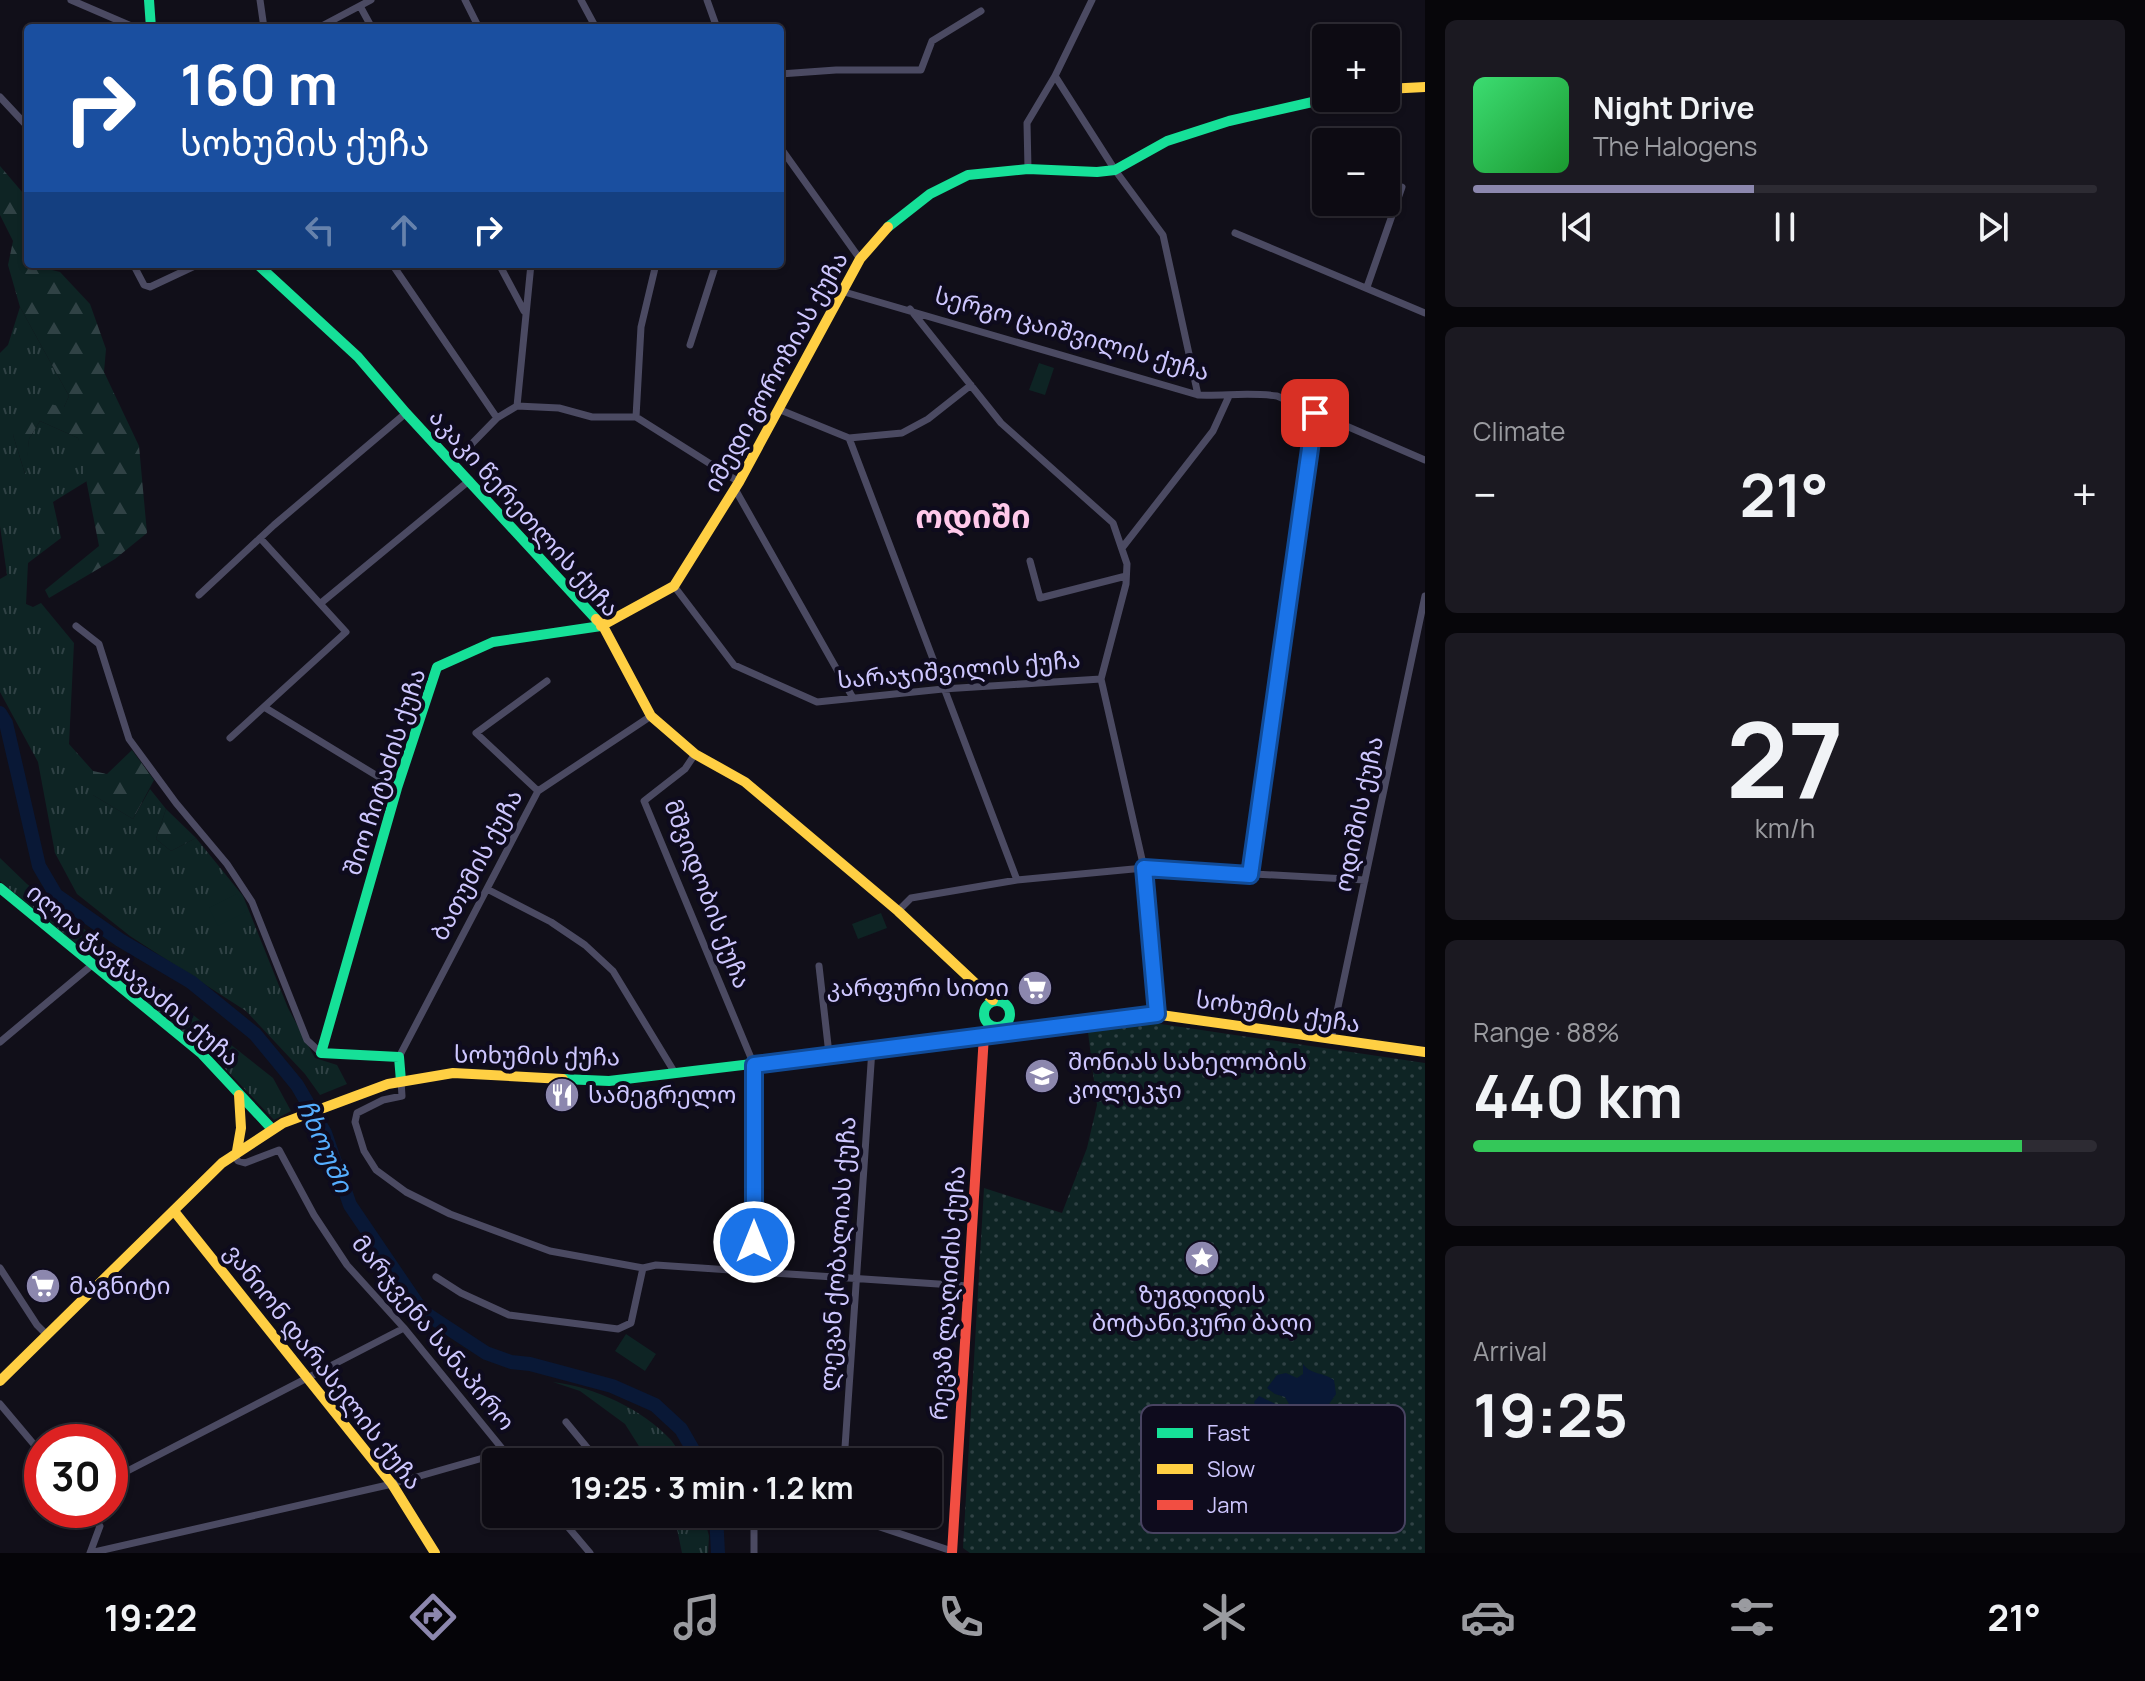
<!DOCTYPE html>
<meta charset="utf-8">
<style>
:root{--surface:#0d0b13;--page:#1b1921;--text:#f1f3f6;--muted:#9a9ba0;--line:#2d2b33;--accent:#8c87ae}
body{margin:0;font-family:Manrope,"Noto Sans Georgian",sans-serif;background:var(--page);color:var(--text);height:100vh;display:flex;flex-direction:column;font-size:30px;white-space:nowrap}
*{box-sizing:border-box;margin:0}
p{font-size:26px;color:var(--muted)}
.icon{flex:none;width:44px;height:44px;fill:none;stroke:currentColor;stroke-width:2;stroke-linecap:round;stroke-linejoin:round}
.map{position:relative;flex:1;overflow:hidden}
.panel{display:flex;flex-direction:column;gap:20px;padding:20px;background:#07060a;width:720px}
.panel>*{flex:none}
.guide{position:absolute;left:24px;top:24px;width:760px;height:244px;border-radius:8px;box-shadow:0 2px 6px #0004,0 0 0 2px var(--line);background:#1a4fa0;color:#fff;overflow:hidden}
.controls{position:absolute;left:1312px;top:24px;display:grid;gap:16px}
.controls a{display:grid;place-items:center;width:88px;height:88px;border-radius:8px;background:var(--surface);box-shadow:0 2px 6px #0004,0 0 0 2px var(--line);font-size:40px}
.speed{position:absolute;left:24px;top:1424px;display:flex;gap:16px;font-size:40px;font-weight:700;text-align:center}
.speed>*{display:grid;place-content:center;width:104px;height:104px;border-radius:50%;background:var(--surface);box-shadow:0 2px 6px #0004,0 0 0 2px var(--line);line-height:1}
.speed .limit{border:12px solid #d22;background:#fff;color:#111}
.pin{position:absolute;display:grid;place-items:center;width:68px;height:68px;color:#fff;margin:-34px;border-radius:16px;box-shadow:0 4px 12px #0006}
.me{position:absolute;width:88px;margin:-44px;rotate:0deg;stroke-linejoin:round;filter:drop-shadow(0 0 6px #0008)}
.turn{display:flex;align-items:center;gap:28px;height:168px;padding:0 24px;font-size:36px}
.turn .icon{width:104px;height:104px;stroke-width:2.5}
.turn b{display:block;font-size:56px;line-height:68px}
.lanes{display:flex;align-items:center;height:76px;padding:0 24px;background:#0003;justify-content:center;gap:40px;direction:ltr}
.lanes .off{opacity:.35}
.big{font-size:60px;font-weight:700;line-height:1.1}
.panel .widget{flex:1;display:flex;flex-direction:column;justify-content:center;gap:12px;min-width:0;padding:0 28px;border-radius:12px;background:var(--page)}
.panel .dial{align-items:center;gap:0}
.dial b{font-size:104px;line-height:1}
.song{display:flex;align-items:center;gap:24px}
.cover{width:96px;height:96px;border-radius:12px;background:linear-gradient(135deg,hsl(140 70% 55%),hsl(130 70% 35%))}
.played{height:8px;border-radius:4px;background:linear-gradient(90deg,var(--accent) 45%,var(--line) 45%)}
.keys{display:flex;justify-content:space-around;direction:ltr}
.heat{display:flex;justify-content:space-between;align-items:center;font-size:44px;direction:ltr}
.charge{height:12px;border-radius:6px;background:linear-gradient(90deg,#34c759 88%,var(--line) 0)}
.trip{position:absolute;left:482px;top:1448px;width:460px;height:80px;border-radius:8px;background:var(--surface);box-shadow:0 2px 6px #0004,0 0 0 2px var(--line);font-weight:700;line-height:80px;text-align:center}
.tab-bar{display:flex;height:128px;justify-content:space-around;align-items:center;background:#050408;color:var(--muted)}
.tab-bar .icon{width:56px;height:56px}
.tab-bar .current{color:var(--accent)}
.tab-bar b{font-size:36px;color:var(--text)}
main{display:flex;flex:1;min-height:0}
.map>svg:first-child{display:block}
</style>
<main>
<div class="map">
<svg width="1425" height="1553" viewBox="0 0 1425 1553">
<defs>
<pattern id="grass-tufts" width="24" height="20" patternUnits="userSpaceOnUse" patternTransform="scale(2)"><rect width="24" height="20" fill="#0e2424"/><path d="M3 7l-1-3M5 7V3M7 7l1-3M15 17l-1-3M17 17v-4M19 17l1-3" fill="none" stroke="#304245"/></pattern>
<pattern id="forest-firs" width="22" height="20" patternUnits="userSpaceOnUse" patternTransform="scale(2)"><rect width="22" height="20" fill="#0e2424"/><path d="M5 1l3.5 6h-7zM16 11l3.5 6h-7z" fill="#304245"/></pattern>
<pattern id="garden-dots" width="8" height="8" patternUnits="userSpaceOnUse" patternTransform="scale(2)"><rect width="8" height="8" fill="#0e2424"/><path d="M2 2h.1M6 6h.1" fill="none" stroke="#304245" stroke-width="1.8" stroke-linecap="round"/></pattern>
</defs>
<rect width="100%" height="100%" fill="#110f19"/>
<path fill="url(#grass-tufts)" d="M20,307L69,396L64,407L13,435L25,474L29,439L40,421L78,438L88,468L87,481L53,502L61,538L28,563L26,604L33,607L41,603L74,643L69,744L93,771V795L133,819L150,789L166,809L156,839L171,851L196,838L243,896L288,1008L315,1058L337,1065L347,1084L320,1095L305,1074L246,1011L130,936L77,894L55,853L38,762L0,692V579L7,575L0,526V353L8,345Z
M0,858L27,884L273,1078L291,1111L274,1120L216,1059L0,881Z
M553,1382C595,1387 642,1409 671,1440C676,1446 680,1455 684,1462H649L625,1424L580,1391Z
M674,1514H703L709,1536L708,1553H682Z"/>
<path fill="url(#forest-firs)" d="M0,166L23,193L28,219V264L60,272L90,304L106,349L104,372L139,446L147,533L115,559L49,598L45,590L99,546L78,438L40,421L29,439L26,477L13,435L40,402L64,407L69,396L20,307L8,265L13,241L0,215Z
M132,750L154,780L133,819L93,795V771L107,774Z
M166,809L196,838L171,851L156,839Z"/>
<path fill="url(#garden-dots)" d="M1154,1023L1425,1063V1553H970L963,1548L984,1188L1062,1213L1087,1148L1097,1105L1088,1032Z"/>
<path fill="#0e2424" d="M1039,363L1054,368L1045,395L1029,390Z
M237,894L246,912L218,926L209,908Z
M881,913L887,928L858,939L852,924Z
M626,1334L656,1354L645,1371L615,1351Z"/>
<path fill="#091836" d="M1303,1364C1311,1375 1323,1372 1334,1380L1336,1394L1327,1407L1271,1440L1254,1402L1259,1396L1280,1406L1289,1404L1285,1397L1275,1394L1267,1388L1277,1375L1286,1373L1297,1378L1303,1374Z"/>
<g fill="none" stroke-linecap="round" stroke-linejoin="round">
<path stroke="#091836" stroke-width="14" d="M0,713L6,723L39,866L56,895L120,940L191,982L255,1034L297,1085L325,1133L350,1205L422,1311L486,1353L511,1362L530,1364L612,1386L655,1405L681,1429L700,1462
M716,1514L718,1553"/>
<path stroke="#4b4a62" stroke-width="7" d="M71,0L136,28
M260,0L264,28
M465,0L479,28
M581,0L596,28
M707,0L717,28
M1092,0L1055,76L1115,170L1163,235L1198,395
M360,6L372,28
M318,28L371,0
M780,74L836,70H921L932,41L981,11
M0,97L28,127
M780,147L860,259
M1028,169L1027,123L1055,76
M1235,233L1425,313
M133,264L144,285L150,287L199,264
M392,264L497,418
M499,264L524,311
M1367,287L1402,187
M841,291L1198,395C1225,396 1250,392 1277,396L1425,460
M910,309L1001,423L1113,523L1127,564L1126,584L1101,679L1144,868L1157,1014
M690,345L716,264
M517,406L531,264
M778,409L849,438L1017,880
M636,417L641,327L656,264
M849,438L902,433L928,419L971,385
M453,463L497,418L517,406L559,408L592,417H636L739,482
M735,489L853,698
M1122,548L1213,431L1229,396
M1030,561L1040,598L1126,576
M674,586L734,665L817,702L943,689L1101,679
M199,595L274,525L406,413
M321,603L470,480
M76,626L99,644L129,739L176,803L227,864L252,902L307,1040L321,1053
M264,707L397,788
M230,738L346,632L260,538
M695,754L685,769L644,801L754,1065V1272
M538,791L476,733L547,681
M1250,875L1315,413
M487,889L551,922L585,945L613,971L675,1073
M898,911L911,898L1017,880L1144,868L1365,880
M819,966L829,1054
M1331,1040L1425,596
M0,1042L92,965
M399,1057L538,791L651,716
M401,1081L402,1096L383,1100L357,1113L355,1122L364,1151L376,1170L406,1192L450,1214L550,1251L643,1268L656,1265L968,1286
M233,1154L238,1161L245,1163L279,1150L314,1215L347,1265L404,1328L513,1462
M0,1268L37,1325L47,1335
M436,1277L461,1293L509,1315L618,1329L631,1323L643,1268
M0,1404L42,1454
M566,1422L599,1462
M844,1462L872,1049
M110,1480L404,1328
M88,1510L100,1526L90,1553
M557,1514L590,1553
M754,1514V1553
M841,1514L952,1551
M90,1553L392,1484L504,1452"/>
<path stroke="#16e098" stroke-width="10" d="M149,0L151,28
M888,227L930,194L968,175L1028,169L1097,172L1115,170L1167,141L1229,121L1330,98
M257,264L358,357L406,413L596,619
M0,888L202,1054L272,1129
M984 1014a13 13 0 1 1 26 0a13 13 0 1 1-26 0Z
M563,1079L609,1081L1161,1015
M401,1081L399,1057L321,1053L397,788L437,667L493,642L601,626"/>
<path stroke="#ffcf43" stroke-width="10" d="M1386,89L1425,87
M596,619L603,626L651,716L695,754L745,782L898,911L993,1000
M601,626L674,586L739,482L860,259L888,227
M1161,1015L1425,1052
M237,1151L241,1128L239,1095
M174,1211L392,1484L435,1553
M0,1381L222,1163L283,1123L388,1084L453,1073L563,1079"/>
<path stroke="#f24e42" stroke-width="10" d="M952,1553L984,1035"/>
</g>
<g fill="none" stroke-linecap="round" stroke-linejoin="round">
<g stroke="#114b97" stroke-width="20">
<path id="route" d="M754,1242V1065L1157,1014L1144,868L1250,875L1315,413"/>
</g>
<use href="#route" stroke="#1a73e8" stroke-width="14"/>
</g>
<defs>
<g id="supermarket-disc" transform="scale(1.8)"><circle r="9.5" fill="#8c87ae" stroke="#0e0b1d"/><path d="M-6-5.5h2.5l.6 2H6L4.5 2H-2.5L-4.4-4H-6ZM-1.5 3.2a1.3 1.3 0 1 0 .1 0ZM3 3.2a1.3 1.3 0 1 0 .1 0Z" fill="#fff"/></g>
<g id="university-disc" transform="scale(1.8)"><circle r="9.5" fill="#8c87ae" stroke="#0e0b1d"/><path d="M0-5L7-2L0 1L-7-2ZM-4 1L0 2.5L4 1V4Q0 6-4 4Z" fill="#fff"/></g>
<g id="restaurant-disc" transform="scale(1.8)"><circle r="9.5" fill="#8c87ae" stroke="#0e0b1d"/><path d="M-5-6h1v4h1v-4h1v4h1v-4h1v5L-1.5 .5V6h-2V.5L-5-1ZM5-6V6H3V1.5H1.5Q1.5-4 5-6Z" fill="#fff"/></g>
<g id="sight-disc" transform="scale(1.8)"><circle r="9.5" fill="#8c87ae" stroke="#0e0b1d"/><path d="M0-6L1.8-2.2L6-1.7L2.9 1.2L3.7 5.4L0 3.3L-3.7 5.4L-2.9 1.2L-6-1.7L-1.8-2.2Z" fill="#fff"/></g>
</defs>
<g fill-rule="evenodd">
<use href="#supermarket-disc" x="1035" y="988"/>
<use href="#university-disc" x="1042" y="1076"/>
<use href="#restaurant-disc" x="562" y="1095"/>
<use href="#sight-disc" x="1202" y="1258"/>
<use href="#supermarket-disc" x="43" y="1286"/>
</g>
<g text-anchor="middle" stroke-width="8" stroke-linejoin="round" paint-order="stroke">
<g font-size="24" fill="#cec7ff" stroke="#0e0b1d">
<text transform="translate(1072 334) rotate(16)" y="8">სერგო ცაიშვილის ქუჩა</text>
<text transform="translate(776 372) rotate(-61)" y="8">იმედი გოროზიას ქუჩა</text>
<text transform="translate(524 513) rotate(48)" y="8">აკაკი წერეთლის ქუჩა</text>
<text transform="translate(959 670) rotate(-5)" y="8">სარაჯიშვილის ქუჩა</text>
<text transform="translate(385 772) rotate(-72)" y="8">შიო ჩიტაძის ქუჩა</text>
<text transform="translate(1359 814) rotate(-78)" y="8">ოდიშის ქუჩა</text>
<text transform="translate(477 865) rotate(-62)" y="8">ბათუმის ქუჩა</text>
<text transform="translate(707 894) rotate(69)" y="8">მშვიდობის ქუჩა</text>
<text transform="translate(133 975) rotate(40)" y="8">ილია ჭავჭავაძის ქუჩა</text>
<text transform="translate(1278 1012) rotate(9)" y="8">სოხუმის ქუჩა</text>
<text transform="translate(537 1056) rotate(1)" y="8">სოხუმის ქუჩა</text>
<text transform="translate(838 1254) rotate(-86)" y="8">ლევან ქობალიას ქუჩა</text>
<text transform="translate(948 1293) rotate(-86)" y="8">რევაზ ლაღიძის ქუჩა</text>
<text transform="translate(433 1333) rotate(51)" y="8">მარჯვენა სანაპირო</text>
<text transform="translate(323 1367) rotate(52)" y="8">ვანიონ დარასელის ქუჩა</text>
</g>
<g font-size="24" fill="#cec7ff" stroke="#0e0b1d" text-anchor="start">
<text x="1009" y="996" text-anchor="end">კარფური სითი</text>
<text x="1068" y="1070">შონიას სახელობის<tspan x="1068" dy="28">კოლეკჯი</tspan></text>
<text x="588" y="1103">სამეგრელო</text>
<text x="69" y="1294">მაგნიტი</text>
<text x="1202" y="1303" text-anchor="middle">ზუგდიდის<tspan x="1202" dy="28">ბოტანიკური ბაღი</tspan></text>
</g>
<g font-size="26" font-style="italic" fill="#55aeff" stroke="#0e0b1d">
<text transform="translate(325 1146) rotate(66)" y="9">ჩხოუში</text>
</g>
<g font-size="32" font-weight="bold" fill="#ffc9eb" stroke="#0e0b1d">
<text x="973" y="528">ოდიში</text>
</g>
</g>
<rect x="1141" y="1405" width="264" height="128" rx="12" fill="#0e0b1d" stroke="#484361" stroke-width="2"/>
<rect x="1157" y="1428" width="36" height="10" fill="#16e098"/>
<rect x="1157" y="1464" width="36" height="10" fill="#ffcf43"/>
<rect x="1157" y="1500" width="36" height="10" fill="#f24e42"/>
<g font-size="22" fill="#cec7ff">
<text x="1207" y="1441">Fast</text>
<text x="1207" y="1477">Slow</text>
<text x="1207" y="1513">Jam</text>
</g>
</svg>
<div class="controls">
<a>+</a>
<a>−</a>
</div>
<div class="speed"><div class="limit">30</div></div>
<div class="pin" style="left:1315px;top:413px;background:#d93025"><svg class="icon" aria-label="arrive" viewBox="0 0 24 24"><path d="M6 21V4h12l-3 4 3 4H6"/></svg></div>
<svg class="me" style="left:754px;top:1242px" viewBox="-20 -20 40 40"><circle r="17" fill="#1a73e8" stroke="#fff" stroke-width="3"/><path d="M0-11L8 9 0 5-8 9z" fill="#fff"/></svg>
<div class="trip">19:25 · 3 min · 1.2 km</div>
<div class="guide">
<div class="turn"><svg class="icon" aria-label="right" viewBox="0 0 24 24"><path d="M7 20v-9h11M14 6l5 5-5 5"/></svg><div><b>160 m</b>სოხუმის ქუჩა</div></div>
<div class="lanes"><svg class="icon off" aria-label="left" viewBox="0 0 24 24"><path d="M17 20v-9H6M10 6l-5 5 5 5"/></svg><svg class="icon off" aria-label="ahead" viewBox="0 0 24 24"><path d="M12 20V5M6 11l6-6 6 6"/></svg><svg class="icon" aria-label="right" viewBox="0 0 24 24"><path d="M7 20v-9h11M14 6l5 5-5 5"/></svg></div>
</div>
</div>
<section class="panel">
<div class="widget">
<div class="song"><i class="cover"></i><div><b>Night Drive</b><p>The Halogens</p></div></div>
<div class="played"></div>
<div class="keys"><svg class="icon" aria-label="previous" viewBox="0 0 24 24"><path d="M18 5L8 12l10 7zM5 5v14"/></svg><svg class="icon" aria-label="pause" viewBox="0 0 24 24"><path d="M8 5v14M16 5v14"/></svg><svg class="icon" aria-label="next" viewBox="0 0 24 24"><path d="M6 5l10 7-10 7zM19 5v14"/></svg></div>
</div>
<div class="widget"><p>Climate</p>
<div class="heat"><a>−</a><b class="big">21°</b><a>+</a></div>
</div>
<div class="widget dial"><b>27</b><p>km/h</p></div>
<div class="widget"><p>Range · 88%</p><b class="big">440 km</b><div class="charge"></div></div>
<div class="widget"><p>Arrival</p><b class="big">19:25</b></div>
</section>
</main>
<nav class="tab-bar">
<b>19:22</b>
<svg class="icon current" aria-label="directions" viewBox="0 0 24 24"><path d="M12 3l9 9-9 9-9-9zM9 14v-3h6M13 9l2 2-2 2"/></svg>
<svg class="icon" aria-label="music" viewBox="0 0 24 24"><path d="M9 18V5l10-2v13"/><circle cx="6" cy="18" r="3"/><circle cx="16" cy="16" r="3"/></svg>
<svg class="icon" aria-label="phone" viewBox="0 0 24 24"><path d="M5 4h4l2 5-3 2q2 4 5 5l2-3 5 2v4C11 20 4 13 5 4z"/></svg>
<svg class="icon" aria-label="climate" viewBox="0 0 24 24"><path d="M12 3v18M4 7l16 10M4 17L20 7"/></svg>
<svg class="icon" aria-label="car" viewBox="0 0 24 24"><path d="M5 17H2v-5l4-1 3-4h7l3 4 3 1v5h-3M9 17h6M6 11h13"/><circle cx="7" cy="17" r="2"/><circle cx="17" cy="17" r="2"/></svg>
<svg class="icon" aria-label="filters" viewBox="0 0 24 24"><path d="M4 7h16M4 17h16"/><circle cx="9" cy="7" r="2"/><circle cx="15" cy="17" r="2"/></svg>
<b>21°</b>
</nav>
